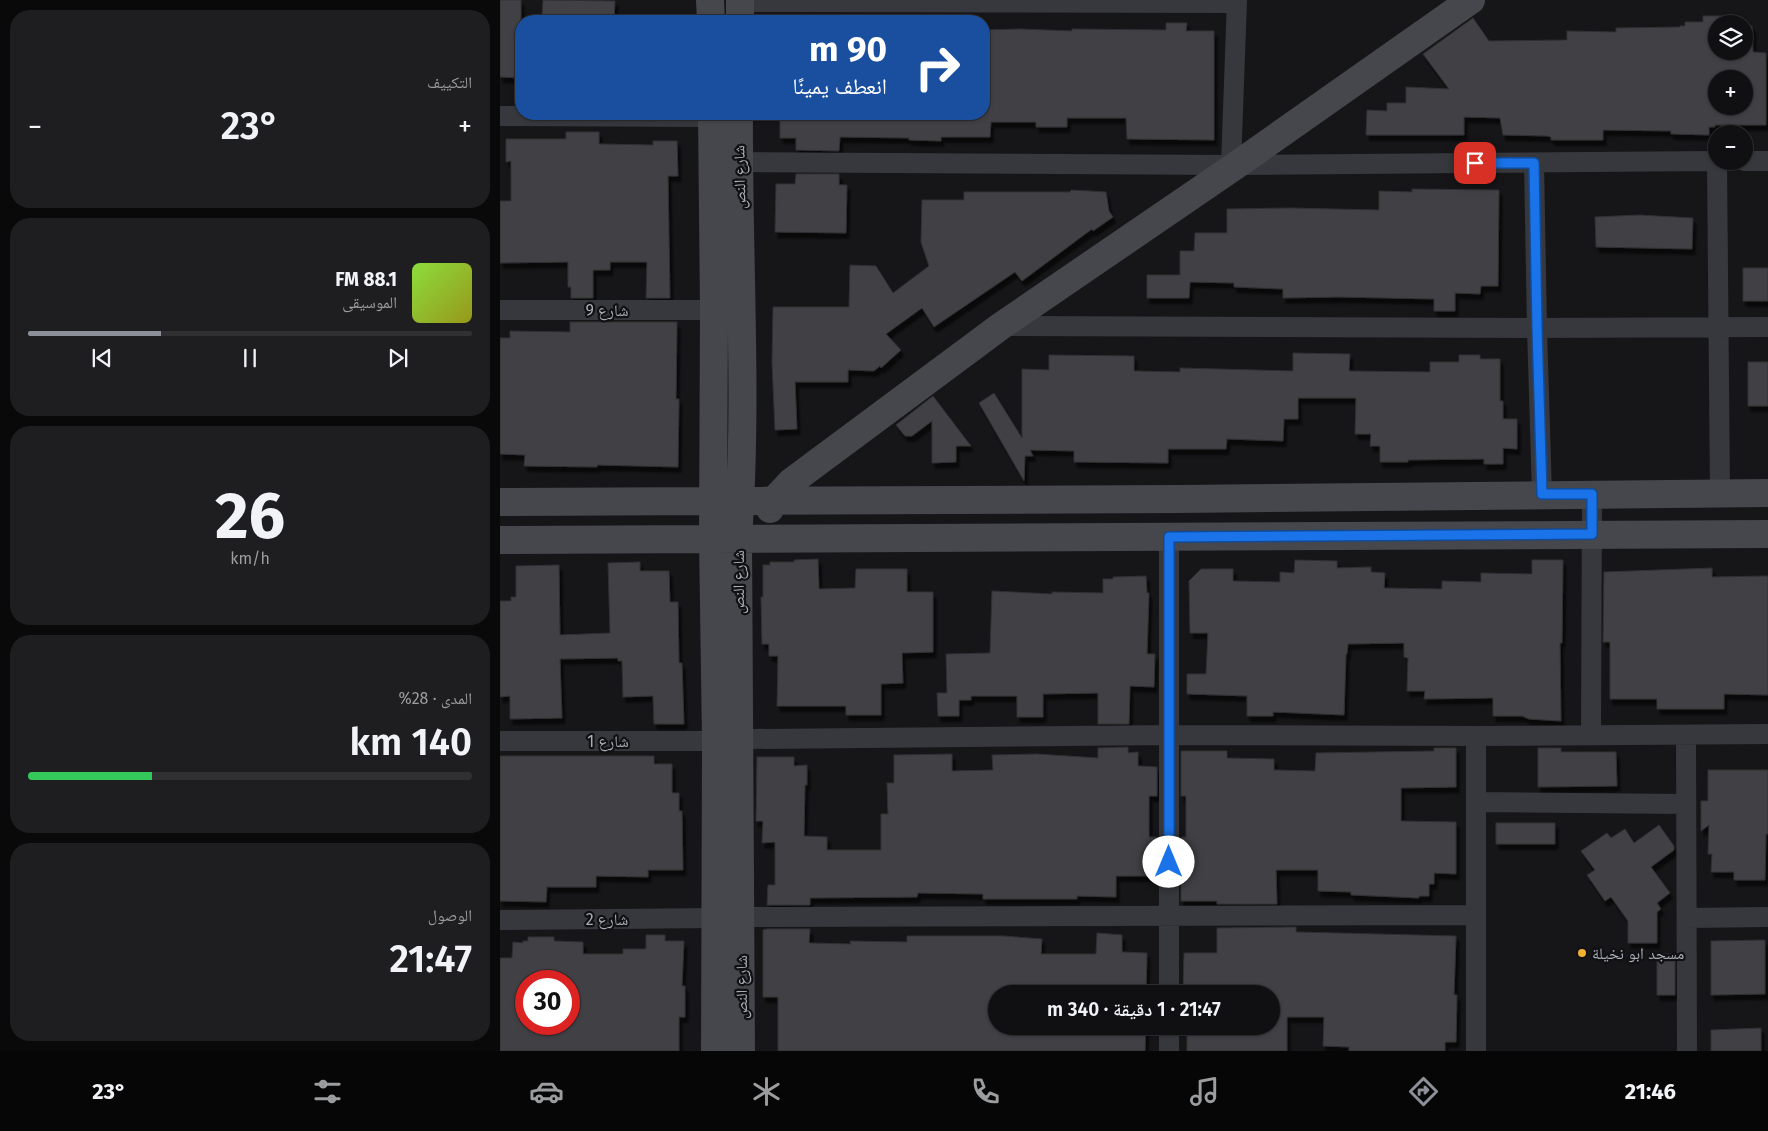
<!DOCTYPE html>
<html lang="ar">
<meta charset="utf-8">
<style>
:root{--surface:#101012;--page:#1e1e20;--text:#f1f3f6;--muted:#9c9d9f;--line:#303032;--accent:#8c9099}
body{margin:0;font-family:"Fira Sans","Noto Naskh Arabic",sans-serif;background:var(--page);color:var(--text);direction:rtl;height:100vh;display:flex;flex-direction:column;font-size:19px;white-space:nowrap}
*{box-sizing:border-box;margin:0}
p{font-size:16px;color:var(--muted)}
.icon{flex:none;width:28px;height:28px;fill:none;stroke:currentColor;stroke-width:2;stroke-linecap:round;stroke-linejoin:round}
.map{position:relative;flex:1;overflow:hidden;direction:ltr}
.details{display:flex;flex-direction:column;gap:10px;padding:10px;background:#09090a;width:500px}
.details>*{flex:none}
.banner{position:absolute;left:15px;top:15px;width:475px;height:105px;border-radius:20px;box-shadow:0 1px 4px #0004,0 0 0 1px var(--line);direction:rtl;background:#1a4fa0;color:#fff;overflow:hidden}
.controls{position:absolute;left:1208px;top:15px;display:grid;gap:10px}
.controls a{display:grid;place-items:center;width:45px;height:45px;border-radius:50%;background:var(--surface);box-shadow:0 1px 4px #0004,0 0 0 1px var(--line);font-size:25px}
.speed{position:absolute;left:15px;top:970px;display:flex;gap:10px;font-size:25px;font-weight:700;text-align:center}
.speed>*{display:grid;place-content:center;width:65px;height:65px;border-radius:50%;background:var(--surface);box-shadow:0 1px 4px #0004,0 0 0 1px var(--line);line-height:1}
.speed .limit{border:8px solid #d22;background:#fff;color:#111}
.pin{position:absolute;display:grid;place-items:center;width:42px;height:42px;color:#fff;margin:-21px;border-radius:10px;box-shadow:0 2px 8px #0006}
.me{position:absolute;width:55px;margin:-28px;rotate:0deg;stroke-linejoin:round;filter:drop-shadow(0 0 4px #0008)}
.turn{display:flex;align-items:center;gap:18px;height:105px;padding:0 20px;font-size:22px}
.turn .icon{width:65px;height:65px;stroke-width:2.5}
.turn b{display:block;font-size:35px;line-height:42px}
.big{font-size:38px;font-weight:600;line-height:1.1}
.details .widget{flex:1;display:flex;flex-direction:column;justify-content:center;gap:8px;min-width:0;padding:0 18px;border-radius:20px;background:var(--page)}
.details .dial{align-items:center;gap:0}
.dial b{font-size:65px;line-height:1}
.song{display:flex;align-items:center;gap:15px}
.cover{width:60px;height:60px;border-radius:8px;background:linear-gradient(135deg,hsl(90 70% 55%),hsl(60 70% 35%))}
.played{height:5px;border-radius:2px;background:linear-gradient(90deg,var(--accent) 30%,var(--line) 30%)}
.keys{display:flex;justify-content:space-around;direction:ltr}
.heat{display:flex;justify-content:space-between;align-items:center;font-size:28px;direction:ltr}
.charge{height:8px;border-radius:4px;background:linear-gradient(90deg,#34c759 28%,var(--line) 0)}
.trip{position:absolute;left:488px;top:985px;width:292px;height:50px;border-radius:25px;background:var(--surface);box-shadow:0 1px 4px #0004,0 0 0 1px var(--line);font-weight:600;line-height:50px;text-align:center;direction:rtl}
.dock{display:flex;height:80px;justify-content:space-around;align-items:center;background:#060607;color:var(--muted)}
.dock .icon{width:35px;height:35px}
.dock .current{color:var(--accent)}
.dock b{font-size:22px;color:var(--text)}
main{display:flex;flex:1;min-height:0}
.map>svg:first-child{display:block}
</style>
<main>
<div class="map">
<svg width="1268" height="1051" viewBox="0 0 1268 1051">
<defs>
<filter id="shadow"><feDropShadow dx="3" dy="5.5" stdDeviation="1" flood-color="#0009"/></filter>
</defs>
<rect width="100%" height="100%" fill="#161618"/>
<path fill="#404145" stroke="#303034" fill-rule="evenodd" filter="url(#shadow)" d="M0,0H21V78L0,77Z
M43,0L115,1L114,21H89V18L42,16Z
M1203,16H1223L1224,24H1216V51H1244V26H1252L1253,52L1266,53V125H1215V127H1209V135L1171,134V131L1103,130V140H1051V137L1047,136L1003,135L1000,118L964,117V135H866L867,110L887,111V103H906V87L949,89L923,54L973,18L989,41L1067,40V31L1116,32V28L1180,27V26H1185V22H1203ZM1216,79H1244V106H1216Z
M666,23H687L686,31H714V140L627,139L626,118H567V127H536V122H491L490,137H441V141L409,140V138L340,137L339,151L296,150V138H280V114H484V30L520,29L572,31V29L666,30Z
M66,132H99V144L153,145V141H177L178,176H168L170,298H146L147,262H110V270H93V298H71V287H68V262L0,263V201H11V161L6,162V139H66Z
M296,174H339V185H347L346,233L275,232L276,184H295Z
M912,189L999,190L998,286H981L980,294L955,293V311H934V299L838,297L783,298V289L734,287V283L690,282L689,298H647V275H680V251H694L695,233H727V209L790,208L879,210V191L912,192Z
M571,190L606,192L609,211L613,217L593,231L592,229L522,281L515,272L434,327L422,308L386,334L401,350L381,368L380,366L374,371L348,370V382H295L297,429L275,430L272,363L273,307H349L350,265L376,266L393,293L429,266L421,242L422,200H464V192H570Z
M1139,215L1193,218L1192,249L1096,247L1095,217Z
M1243,268H1268V301H1243Z
M70,322H177L176,399H179L178,467L97,465V467L24,466L25,455L0,454V338H10V331L70,332Z
M793,353L850,354L849,371L930,372V362H959V355H980V359H1000V401H1003V419H1017V449L1003,448V464H984V459L908,460V462H880V446H870L871,434H855L856,398H798V419H784L783,441L727,439L726,449H668V463L574,462V451L530,450L533,456H525L524,481L479,403L494,393L522,438V369L549,370V355L634,356V371L680,372V368L793,371Z
M1248,362H1268V406H1248Z
M433,396L471,446H456V462L432,463V421L412,436H405L396,425Z
M318,559L319,589L355,588L356,569H407V592H433V652L402,653L403,683L381,684V715H346V706H277L278,656H269V644H262L261,597H263V565H270V562H294V560Z
M795,560L837,561V568L871,567V572L885,573L884,588L942,589V581L981,582V573L1032,574V560H1063L1062,643H1060L1061,721L1029,719L1022,716H993V698L924,699L925,691H907L908,658L904,657V643L848,644L847,654H846L844,715L773,712V716H747V696L687,694V674H706L708,633H690L689,581L701,569H733V581L780,582V572L794,573Z
M140,562V571H169L170,602H178L179,663H182L184,724H154L153,696L123,697L122,661H118V658L60,659L62,718L10,719V696L0,697V601H11V597H16V566L59,565L60,635L110,633L108,563Z
M1212,568V577L1268,576V695L1224,694V709H1157V699H1110V642H1103L1104,572Z
M646,576L647,593H649L647,654H655L654,687L630,686L629,724H598V693L543,694V717H517V696H471V700H459V716H438L437,693H447L446,654L490,653L492,591L552,594V592L603,593V579H613V577Z
M628,747V753L638,752V766L657,767V796H649V837H657V876H616V897L577,896V899H483V894L418,893L417,897L310,898V905H267L268,885H275V842L262,843L263,821H256L257,757H294V766L307,765V785H305L304,836L327,837V850H381V814H388L387,783H394V755L452,754V771L493,770L492,755L537,754L598,758V748Z
M934,748H956V787L901,788V821L956,822V874L934,873V884H929V896H919V898L851,895V892L818,891V870H776L777,904H717V901H681V837H686V796H681V751H727V758L774,759V770L815,771L816,753L934,751Z
M1038,748H1061V752H1116L1117,786L1038,787Z
M0,756H154V764H172V793H179V811H182L183,870H148V877L96,876V887H47L46,902L0,901Z
M1208,770H1268V834H1266L1265,880H1234V872H1211L1212,854H1208L1209,825L1201,831V801H1208Z
M996,823H1055V844H996Z
M1159,825L1174,846V850L1151,867L1170,893L1157,903L1161,909L1157,912V943H1128V921L1111,897L1105,901L1087,875L1095,870L1081,851L1107,833L1111,838L1125,829L1134,843Z
M796,927V932L956,936L954,995H957L956,1042H945V1051H849V1047L823,1046L824,1017H787V1051H687V1026H771V994H688V992H683L684,953H717V928Z
M267,929H310L309,943L351,944L350,941L407,942V936H504L542,939L541,954H596L597,933L622,935V952L647,953L646,994H496V1026H646L645,1051H278V997H263V930Z
M146,935H165V941H184L182,986H185V1017H179V1051H0V958H12L13,942L23,943V941H28V937H54V941L83,942V954H123V949H146ZM26,981H69V1024H26Z
M1265,940V994L1211,995V941Z
M1157,954H1175V995H1157Z
M1261,1028V1051H1211V1030Z"/>
<g fill="none" stroke-linecap="round" stroke-linejoin="round">
<path stroke="#37383d" stroke-width="20" d="M240,2L737,3
M0,116L212,117L225,115
M1217,161L1220,493
M1244,161H1268
M239,162L731,165L1216,161
M1034,163L1037,328L1042,494
M731,165L737,0
M0,310H214
M501,326L1037,328L1268,327
M669,537V994
M1091,735L1092,494
M976,736V1051
M1186,736L1187,1051
M0,741H216
M239,741L249,739L668,735L976,736L1268,734
M977,802L1186,804
M240,917L976,915
M1187,918L1268,917
M0,920L215,918
M669,1051V1026"/>
<path stroke="#45474d" stroke-width="28" d="M210,0L211,21
M240,21V0
M212,114L214,310L213,539L216,741L215,1051
M239,114C238,255 248,397 238,538L241,1051
M0,502L679,499L1268,493
M270,509L274,500L291,482L501,326L738,164L971,0
M0,540L1268,534"/>
</g>
<g fill="none" stroke-linecap="round" stroke-linejoin="round">
<g stroke="#114b97" stroke-width="12">
<path id="route" d="M669,862V537L1092,534V494H1042L1037,328L1034,163H975"/>
</g>
<use href="#route" stroke="#1a73e8" stroke-width="9"/>
</g>
<circle fill="#f3b133" stroke="#111113" stroke-width="2" cx="1082" cy="953" r="5"/>
<g text-anchor="middle" stroke-width="4.5" stroke-linejoin="round" paint-order="stroke">
<g font-size="16" fill="#a8adb8" stroke="#111113">
<text transform="translate(239 177) rotate(-91)" y="6">شارع النص</text>
<text x="107" y="316">شارع 9</text>
<text transform="translate(238 582) rotate(-90)" y="6">شارع النص</text>
<text x="108" y="747">شارع 1</text>
<text x="107" y="925">شارع 2</text>
<text transform="translate(241 987) rotate(-90)" y="6">شارع النص</text>
</g>
<g font-size="16" fill="#a8adb8" stroke="#111113" text-anchor="start">
<text x="1092" y="959">مسجد ابو نخيلة</text>
</g>
</g>
</svg>
<div class="controls">
<a><svg class="icon" aria-label="layers" viewBox="0 0 24 24"><path d="M12 4l9 5-9 5-9-5zM3 14l9 5 9-5"/></svg></a>
<a>+</a>
<a>−</a>
</div>
<div class="speed"><div class="limit">30</div></div>
<div class="pin" style="left:975px;top:163px;background:#d93025"><svg class="icon" aria-label="arrive" viewBox="0 0 24 24"><path d="M6 21V4h12l-3 4 3 4H6"/></svg></div>
<svg class="me" style="left:669px;top:862px" viewBox="-20 -20 40 40"><circle r="19" fill="#fff"/><path d="M0-13L10 11 0 6-10 11z" fill="#1a73e8"/></svg>
<div class="trip">21:47 · 1 دقيقة · 340 m</div>
<div class="banner">
<div class="turn"><svg class="icon" aria-label="right" viewBox="0 0 24 24"><path d="M7 20v-9h11M14 6l5 5-5 5"/></svg><div><b>90 m</b>انعطف يمينًا</div></div>
</div>
</div>
<section class="details">
<div class="widget"><p>التكييف</p>
<div class="heat"><a>−</a><b class="big">23°</b><a>+</a></div>
</div>
<div class="widget">
<div class="song"><i class="cover"></i><div><b>88.1 FM</b><p>الموسيقى</p></div></div>
<div class="played"></div>
<div class="keys"><svg class="icon" aria-label="previous" viewBox="0 0 24 24"><path d="M18 5L8 12l10 7zM5 5v14"/></svg><svg class="icon" aria-label="pause" viewBox="0 0 24 24"><path d="M8 5v14M16 5v14"/></svg><svg class="icon" aria-label="next" viewBox="0 0 24 24"><path d="M6 5l10 7-10 7zM19 5v14"/></svg></div>
</div>
<div class="widget dial"><b>26</b><p>km/h</p></div>
<div class="widget"><p>المدى · 28%</p><b class="big">140 km</b><div class="charge"></div></div>
<div class="widget"><p>الوصول</p><b class="big">21:47</b></div>
</section>
</main>
<nav class="dock">
<b>21:46</b>
<svg class="icon current" aria-label="directions" viewBox="0 0 24 24"><path d="M12 3l9 9-9 9-9-9zM9 14v-3h6M13 9l2 2-2 2"/></svg>
<svg class="icon" aria-label="music" viewBox="0 0 24 24"><path d="M9 18V5l10-2v13"/><circle cx="6" cy="18" r="3"/><circle cx="16" cy="16" r="3"/></svg>
<svg class="icon" aria-label="phone" viewBox="0 0 24 24"><path d="M5 4h4l2 5-3 2q2 4 5 5l2-3 5 2v4C11 20 4 13 5 4z"/></svg>
<svg class="icon" aria-label="climate" viewBox="0 0 24 24"><path d="M12 3v18M4 7l16 10M4 17L20 7"/></svg>
<svg class="icon" aria-label="car" viewBox="0 0 24 24"><path d="M5 17H2v-5l4-1 3-4h7l3 4 3 1v5h-3M9 17h6M6 11h13"/><circle cx="7" cy="17" r="2"/><circle cx="17" cy="17" r="2"/></svg>
<svg class="icon" aria-label="filters" viewBox="0 0 24 24"><path d="M4 7h16M4 17h16"/><circle cx="9" cy="7" r="2"/><circle cx="15" cy="17" r="2"/></svg>
<b>23°</b>
</nav>
